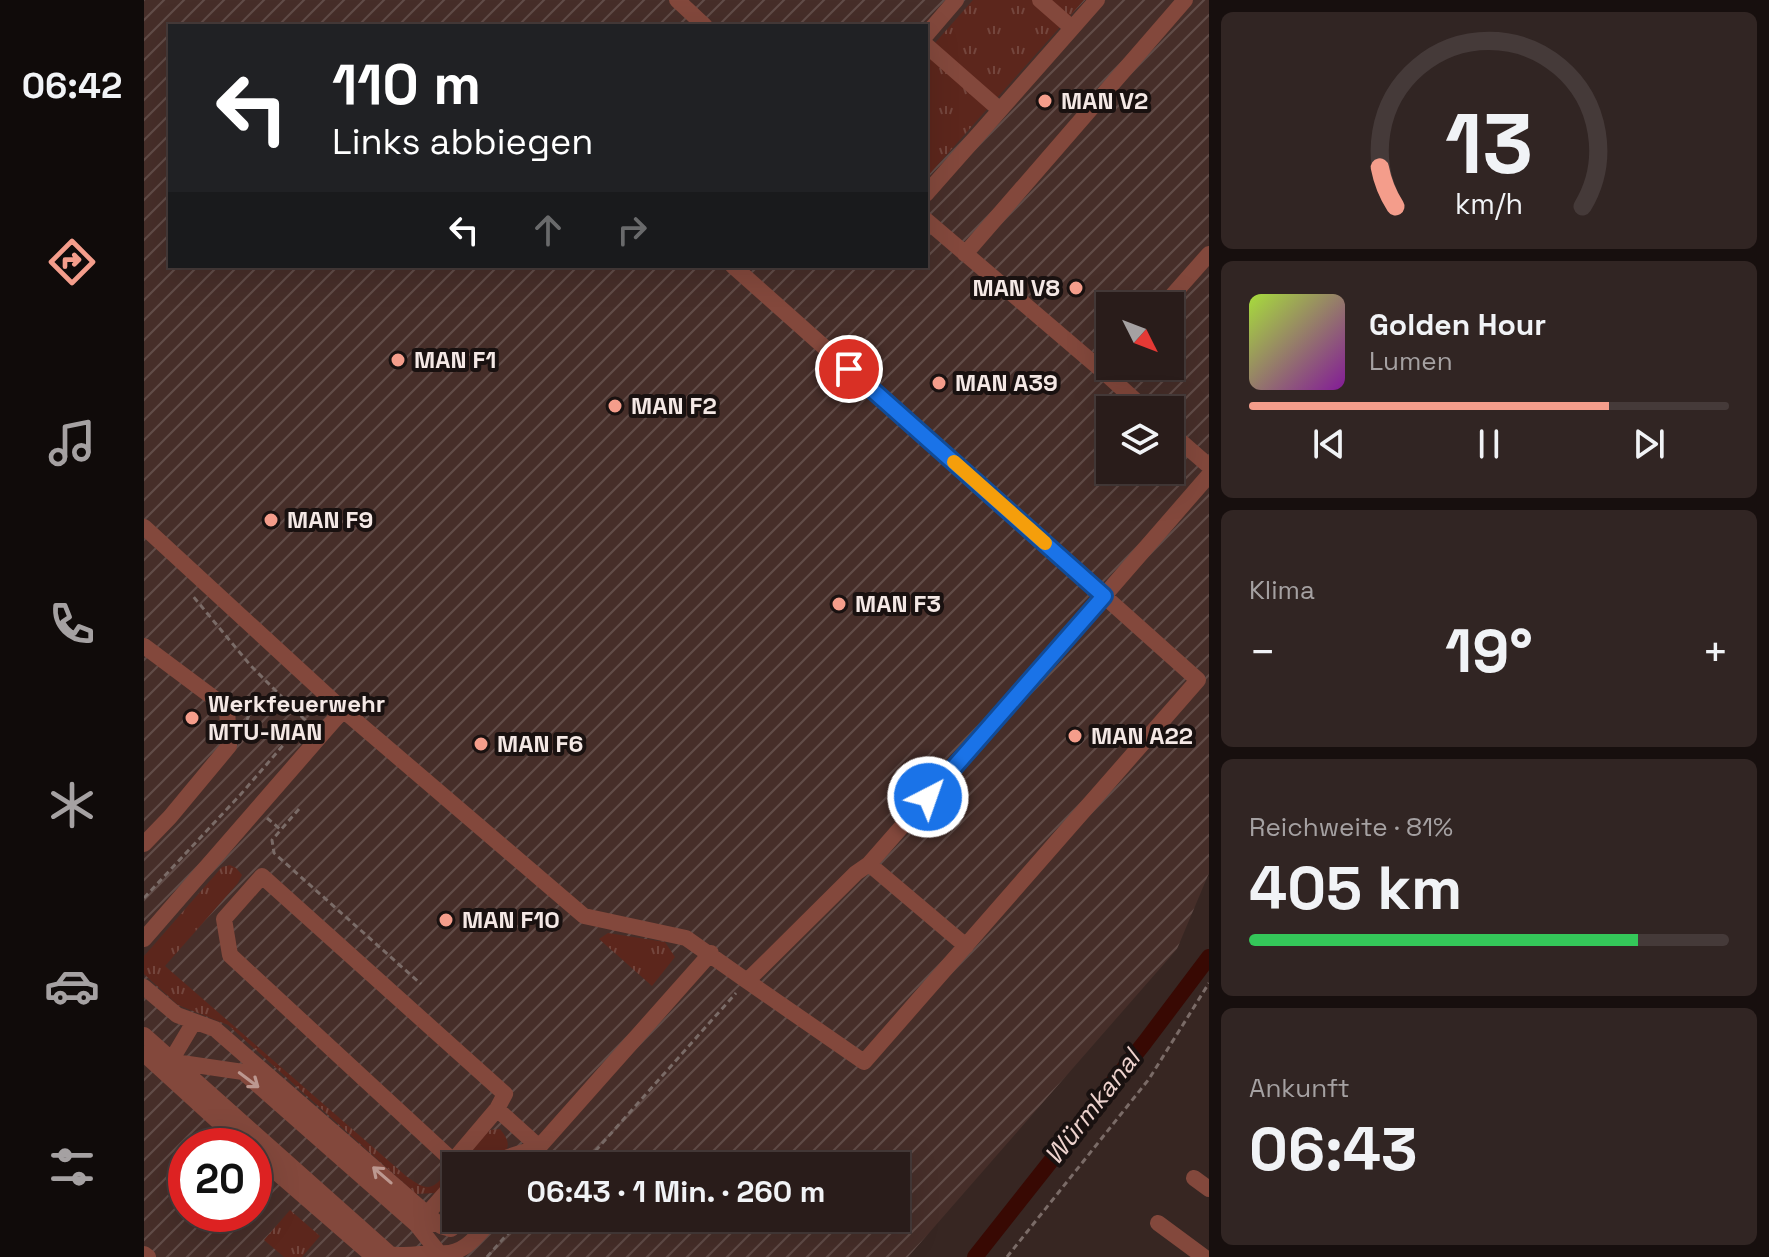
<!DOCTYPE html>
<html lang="de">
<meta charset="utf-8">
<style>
:root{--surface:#291c1a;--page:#312523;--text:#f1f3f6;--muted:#a5a1a2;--line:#453a39;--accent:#f49d8b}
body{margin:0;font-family:"Space Grotesk",sans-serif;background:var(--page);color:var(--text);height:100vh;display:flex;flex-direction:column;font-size:30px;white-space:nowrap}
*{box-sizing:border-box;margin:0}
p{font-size:26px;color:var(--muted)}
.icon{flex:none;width:44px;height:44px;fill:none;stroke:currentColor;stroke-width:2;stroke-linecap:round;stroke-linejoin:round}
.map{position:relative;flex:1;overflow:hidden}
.details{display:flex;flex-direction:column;gap:12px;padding:12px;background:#170f0e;width:560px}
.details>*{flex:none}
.guide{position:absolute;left:24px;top:24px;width:760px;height:244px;border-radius:0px;box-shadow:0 8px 32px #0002,0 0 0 2px var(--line);background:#202124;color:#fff;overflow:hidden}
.needle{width:52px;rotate:132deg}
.controls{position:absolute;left:952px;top:292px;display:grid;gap:16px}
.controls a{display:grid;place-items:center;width:88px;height:88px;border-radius:0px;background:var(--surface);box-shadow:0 8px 32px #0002,0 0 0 2px var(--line);font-size:40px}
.speed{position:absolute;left:24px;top:1128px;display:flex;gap:16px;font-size:40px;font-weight:700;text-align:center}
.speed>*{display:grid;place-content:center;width:104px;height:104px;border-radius:50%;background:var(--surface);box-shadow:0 8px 32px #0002,0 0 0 2px var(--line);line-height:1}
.speed .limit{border:12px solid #d22;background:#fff;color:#111}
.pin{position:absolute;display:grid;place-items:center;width:68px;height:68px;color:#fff;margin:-34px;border:4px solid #fff;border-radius:50%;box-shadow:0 2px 8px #0007}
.me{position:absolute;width:88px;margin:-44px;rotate:41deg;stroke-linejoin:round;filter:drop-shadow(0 0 6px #0008)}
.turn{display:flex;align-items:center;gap:28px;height:168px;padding:0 32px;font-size:36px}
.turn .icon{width:104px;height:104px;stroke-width:2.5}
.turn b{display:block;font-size:56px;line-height:68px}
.lanes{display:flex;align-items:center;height:76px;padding:0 32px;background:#0003;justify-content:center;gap:40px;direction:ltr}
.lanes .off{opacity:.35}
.big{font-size:60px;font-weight:700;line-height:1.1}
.details .tile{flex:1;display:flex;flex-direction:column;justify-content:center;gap:12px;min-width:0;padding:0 28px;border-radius:12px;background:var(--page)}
.details .dial{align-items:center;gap:0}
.dial svg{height:208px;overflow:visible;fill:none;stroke:var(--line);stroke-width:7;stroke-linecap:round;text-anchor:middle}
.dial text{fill:var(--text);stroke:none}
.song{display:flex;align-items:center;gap:24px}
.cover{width:96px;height:96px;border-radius:12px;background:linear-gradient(135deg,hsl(80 70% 55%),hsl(290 70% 35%))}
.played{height:8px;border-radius:4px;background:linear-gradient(90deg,var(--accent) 75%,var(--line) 75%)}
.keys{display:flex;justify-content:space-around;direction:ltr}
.heat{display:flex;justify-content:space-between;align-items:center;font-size:44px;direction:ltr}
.charge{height:12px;border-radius:6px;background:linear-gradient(90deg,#34c759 81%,var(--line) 0)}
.trip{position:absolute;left:298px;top:1152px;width:468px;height:80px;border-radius:0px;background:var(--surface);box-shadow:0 8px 32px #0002,0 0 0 2px var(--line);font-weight:700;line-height:80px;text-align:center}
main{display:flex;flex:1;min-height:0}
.menu{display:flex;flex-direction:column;width:144px;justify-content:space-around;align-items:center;background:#100b0a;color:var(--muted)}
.menu .icon{width:56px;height:56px}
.menu .current{color:var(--accent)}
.menu b{font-size:36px;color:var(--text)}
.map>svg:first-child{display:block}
</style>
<main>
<nav class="menu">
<b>06:42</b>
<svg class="icon current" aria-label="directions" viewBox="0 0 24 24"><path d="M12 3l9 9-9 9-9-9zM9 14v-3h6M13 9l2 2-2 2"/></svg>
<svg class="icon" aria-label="music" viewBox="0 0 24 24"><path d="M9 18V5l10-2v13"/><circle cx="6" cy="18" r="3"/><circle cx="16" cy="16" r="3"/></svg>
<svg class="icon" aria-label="phone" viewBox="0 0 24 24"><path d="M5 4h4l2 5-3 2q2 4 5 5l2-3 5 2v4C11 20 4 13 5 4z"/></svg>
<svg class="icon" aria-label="climate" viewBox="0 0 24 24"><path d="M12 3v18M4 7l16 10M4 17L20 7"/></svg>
<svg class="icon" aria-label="car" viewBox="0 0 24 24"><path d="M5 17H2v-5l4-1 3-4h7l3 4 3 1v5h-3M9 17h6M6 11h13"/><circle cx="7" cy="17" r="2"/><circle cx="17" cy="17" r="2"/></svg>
<svg class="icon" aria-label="filters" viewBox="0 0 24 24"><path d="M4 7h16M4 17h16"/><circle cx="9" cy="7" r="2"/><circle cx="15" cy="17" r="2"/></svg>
</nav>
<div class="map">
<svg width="1065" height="1257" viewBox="0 0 1065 1257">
<defs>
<pattern id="industrial-furrows" width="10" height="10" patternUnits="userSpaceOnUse" patternTransform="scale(2)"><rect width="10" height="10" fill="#462e29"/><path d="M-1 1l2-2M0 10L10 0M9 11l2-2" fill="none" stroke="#614c48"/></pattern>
<pattern id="grass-tufts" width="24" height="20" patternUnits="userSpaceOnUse" patternTransform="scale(2)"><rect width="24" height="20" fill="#5c261c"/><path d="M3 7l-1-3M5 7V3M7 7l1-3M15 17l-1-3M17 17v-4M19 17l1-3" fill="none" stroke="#74463d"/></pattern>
</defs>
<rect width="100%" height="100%" fill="#372622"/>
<path fill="url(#industrial-furrows)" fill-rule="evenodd" d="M0,0H1065V873L1033,949L764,1257H0ZM26,26H782V266H26ZM966,306H1026V366H966ZM966,410H1026V470H966ZM42,1146H110V1214H42ZM312,1166H752V1218H312Z"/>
<path fill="url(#grass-tufts)" d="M829,0H940L782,178V53Z
M86,865L92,868L98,875L94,883L21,966L262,1176C283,1191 287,1192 304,1171H307V1177L291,1193L272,1194L84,1025L34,1005L0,974V956L78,867Z
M464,933L521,942L531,957L508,986L455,939Z
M356,1129C371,1147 362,1151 349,1166H329L326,1149L346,1130Z
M146,1210L176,1236L158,1257H140L120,1240Z"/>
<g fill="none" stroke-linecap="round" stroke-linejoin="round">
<path stroke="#380903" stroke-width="16" d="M831,1257L1001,1042L1065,957"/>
<path stroke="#7a6b67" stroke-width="3" stroke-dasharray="6 4" stroke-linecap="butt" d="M103,720L112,697
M109,728L119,726
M155,809L128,840L130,853L277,984
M123,818L136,829
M0,898L97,794L161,720L107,666L48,595
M438,1166L592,993
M343,1257L376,1220L380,1218
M863,1257L1005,1079L1065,983"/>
<path stroke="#83483c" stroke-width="16" d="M533,0L561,26
M896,0L928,28
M782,35L812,0
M782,45L856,110
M782,194L953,0
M782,220L961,373
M821,254L1041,0
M589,266L960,596L1065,475
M1019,306L1065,254
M966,367L961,373L1002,410
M1026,432L1065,466
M0,527L199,710
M0,646L83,708L85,746L26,817L0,844
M725,864L822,946
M0,939L199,710L440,916L542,938L603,981L712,873L725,864L960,596L1054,680L720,1062L603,981
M0,987L33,1015L71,1029L297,1226L307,1229L321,1218
M0,1035L246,1254C262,1257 278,1253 295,1253
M0,1054L101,1146
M28,1059L50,1022
M31,1062L99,1072L273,1225L295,1253C320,1256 334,1235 349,1218
M353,1109L361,1094L118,876L80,919L86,955L309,1161L353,1109L395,1147V1166
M110,1153L230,1257
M355,1166L364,1157L395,1147L567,953
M1050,1178L1065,1189
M1014,1223L1060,1257
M286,1225L283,1214L312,1181
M0,1254L4,1257"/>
</g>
<defs><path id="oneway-shaft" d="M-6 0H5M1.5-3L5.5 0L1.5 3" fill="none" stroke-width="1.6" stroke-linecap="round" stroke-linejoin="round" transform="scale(2)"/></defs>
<g stroke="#bc9890">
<use href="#oneway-shaft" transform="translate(105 1080) rotate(37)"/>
<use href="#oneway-shaft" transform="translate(238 1175) rotate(-139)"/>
</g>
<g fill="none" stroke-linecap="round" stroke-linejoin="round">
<g stroke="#114b97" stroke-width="20">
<path id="route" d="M705,369L960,596L784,797"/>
</g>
<use href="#route" stroke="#1a73e8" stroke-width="14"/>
<path stroke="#f59e0b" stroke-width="14" d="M810,462L901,543"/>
</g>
<g fill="#f49d8b" stroke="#191110" stroke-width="3">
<circle cx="901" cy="101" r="8"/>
<circle cx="932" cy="288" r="8"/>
<circle cx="254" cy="360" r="8"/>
<circle cx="795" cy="383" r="8"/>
<circle cx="471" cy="406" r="8"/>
<circle cx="127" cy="520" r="8"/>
<circle cx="695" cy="604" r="8"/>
<circle cx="48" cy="718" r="8"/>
<circle cx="931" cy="736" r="8"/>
<circle cx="337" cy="744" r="8"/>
<circle cx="302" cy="920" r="8"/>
</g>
<g text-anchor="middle" stroke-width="8" stroke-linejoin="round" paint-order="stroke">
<g font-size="24" font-weight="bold" fill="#f4e8e5" stroke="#191110" text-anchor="start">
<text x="917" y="109">MAN V2</text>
<text x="916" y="296" text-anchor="end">MAN V8</text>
<text x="270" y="368">MAN F1</text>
<text x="811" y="391">MAN A39</text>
<text x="487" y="414">MAN F2</text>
<text x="143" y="528">MAN F9</text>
<text x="711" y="612">MAN F3</text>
<text x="64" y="712">Werkfeuerwehr<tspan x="64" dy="28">MTU-MAN</tspan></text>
<text x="947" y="744">MAN A22</text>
<text x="353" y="752">MAN F6</text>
<text x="318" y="928">MAN F10</text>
</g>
<g font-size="26" font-style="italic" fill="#eed3ce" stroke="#191110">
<text transform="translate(948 1107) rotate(-52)" y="9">Würmkanal</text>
</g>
</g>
</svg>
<div class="controls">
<a><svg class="needle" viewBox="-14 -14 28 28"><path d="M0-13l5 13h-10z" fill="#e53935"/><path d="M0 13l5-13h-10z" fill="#a5a1a2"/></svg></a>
<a><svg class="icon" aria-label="layers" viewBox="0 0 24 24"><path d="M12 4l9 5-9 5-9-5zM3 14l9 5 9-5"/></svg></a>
</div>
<div class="speed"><div class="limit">20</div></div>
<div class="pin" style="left:705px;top:369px;background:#d93025"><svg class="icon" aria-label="arrive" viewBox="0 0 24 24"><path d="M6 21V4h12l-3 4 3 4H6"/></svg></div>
<svg class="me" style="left:784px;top:797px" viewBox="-20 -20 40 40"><circle r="17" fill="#1a73e8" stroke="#fff" stroke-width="3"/><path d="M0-11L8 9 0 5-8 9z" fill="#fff"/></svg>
<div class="trip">06:43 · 1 Min. · 260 m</div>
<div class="guide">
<div class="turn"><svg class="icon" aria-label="left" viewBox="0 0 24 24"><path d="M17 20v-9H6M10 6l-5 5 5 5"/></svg><div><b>110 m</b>Links abbiegen</div></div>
<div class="lanes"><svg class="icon" aria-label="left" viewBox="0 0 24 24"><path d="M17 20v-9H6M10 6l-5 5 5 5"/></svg><svg class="icon off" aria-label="ahead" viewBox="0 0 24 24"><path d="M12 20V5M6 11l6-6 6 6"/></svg><svg class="icon off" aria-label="right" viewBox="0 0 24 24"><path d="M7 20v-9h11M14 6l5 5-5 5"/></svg></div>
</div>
</div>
<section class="details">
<div class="tile dial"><svg viewBox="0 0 100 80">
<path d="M14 69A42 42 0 1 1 86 69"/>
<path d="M14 69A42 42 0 0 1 8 54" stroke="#f49d8b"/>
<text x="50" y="56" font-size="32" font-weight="700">13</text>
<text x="50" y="72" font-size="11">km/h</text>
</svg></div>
<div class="tile">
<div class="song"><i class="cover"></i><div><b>Golden Hour</b><p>Lumen</p></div></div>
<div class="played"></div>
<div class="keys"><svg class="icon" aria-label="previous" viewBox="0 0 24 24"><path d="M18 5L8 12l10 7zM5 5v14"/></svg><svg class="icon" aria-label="pause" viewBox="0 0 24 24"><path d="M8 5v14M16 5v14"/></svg><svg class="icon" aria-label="next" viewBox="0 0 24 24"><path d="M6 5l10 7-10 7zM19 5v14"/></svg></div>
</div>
<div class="tile"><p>Klima</p>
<div class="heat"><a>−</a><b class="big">19°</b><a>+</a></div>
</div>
<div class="tile"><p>Reichweite · 81%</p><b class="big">405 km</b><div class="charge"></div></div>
<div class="tile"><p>Ankunft</p><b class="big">06:43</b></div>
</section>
</main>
